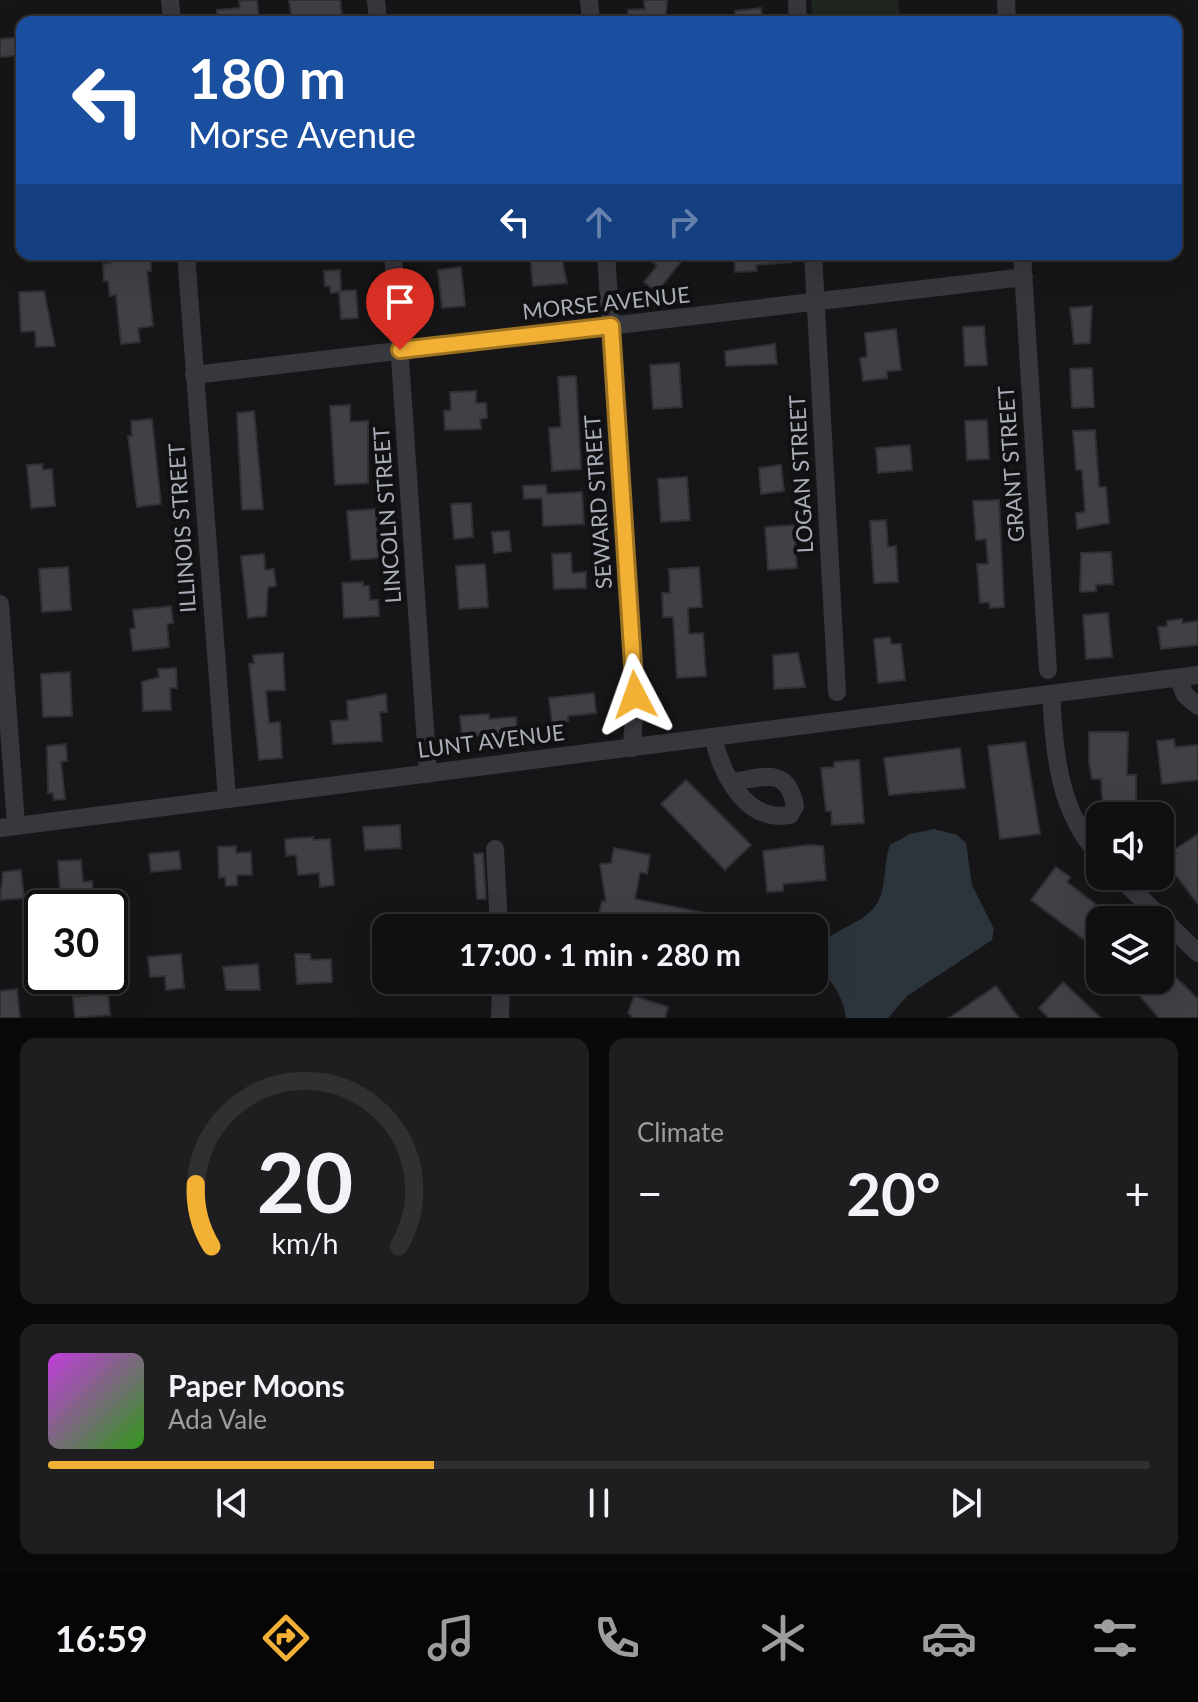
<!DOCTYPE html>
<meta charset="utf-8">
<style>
:root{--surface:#101012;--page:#1e1e20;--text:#f1f3f6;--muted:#9c9d9f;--line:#303032;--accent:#f2b134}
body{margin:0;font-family:Lato,sans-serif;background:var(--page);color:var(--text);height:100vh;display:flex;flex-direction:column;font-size:30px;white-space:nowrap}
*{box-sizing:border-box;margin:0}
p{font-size:26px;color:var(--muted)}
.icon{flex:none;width:44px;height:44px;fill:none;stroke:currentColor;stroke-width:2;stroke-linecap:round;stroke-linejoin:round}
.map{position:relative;height:1018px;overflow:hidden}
.drawer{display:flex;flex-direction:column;gap:20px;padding:20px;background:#09090a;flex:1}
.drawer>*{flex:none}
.hud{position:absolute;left:16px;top:16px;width:1166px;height:244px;border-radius:16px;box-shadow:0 8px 32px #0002,0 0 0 2px var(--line);background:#1a4fa0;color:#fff;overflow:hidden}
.fabs{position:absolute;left:1086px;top:802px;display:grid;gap:16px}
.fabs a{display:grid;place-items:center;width:88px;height:88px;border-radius:16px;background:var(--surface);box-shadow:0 8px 32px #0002,0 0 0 2px var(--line);font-size:40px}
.speed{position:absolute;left:24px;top:890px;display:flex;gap:16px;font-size:40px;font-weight:700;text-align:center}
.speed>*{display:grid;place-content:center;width:104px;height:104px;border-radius:50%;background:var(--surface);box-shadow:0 8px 32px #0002,0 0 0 2px var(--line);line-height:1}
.speed .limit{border:4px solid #111;border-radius:12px;background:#fff;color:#111}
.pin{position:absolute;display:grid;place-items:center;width:68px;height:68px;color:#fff;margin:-82px -34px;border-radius:50% 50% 50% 0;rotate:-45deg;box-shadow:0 0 8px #0007}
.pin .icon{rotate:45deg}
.me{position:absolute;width:88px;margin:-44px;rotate:356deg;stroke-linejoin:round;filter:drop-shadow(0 0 6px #0008)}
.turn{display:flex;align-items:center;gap:28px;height:168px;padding:0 40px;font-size:36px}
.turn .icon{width:104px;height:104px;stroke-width:2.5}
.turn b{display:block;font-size:56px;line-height:68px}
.lanes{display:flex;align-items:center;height:76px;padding:0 40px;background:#0003;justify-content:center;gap:40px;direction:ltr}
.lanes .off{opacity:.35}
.big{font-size:60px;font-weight:700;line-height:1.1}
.drawer .tile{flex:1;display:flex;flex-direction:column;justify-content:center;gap:12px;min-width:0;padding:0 28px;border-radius:16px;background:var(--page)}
.drawer .dial{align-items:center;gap:0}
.dial svg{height:208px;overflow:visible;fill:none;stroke:var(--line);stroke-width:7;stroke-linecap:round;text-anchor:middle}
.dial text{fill:var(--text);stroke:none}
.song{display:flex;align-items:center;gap:24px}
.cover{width:96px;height:96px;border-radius:12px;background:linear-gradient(135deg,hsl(290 70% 55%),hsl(110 70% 35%))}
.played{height:8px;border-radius:4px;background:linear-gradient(90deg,var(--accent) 35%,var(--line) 35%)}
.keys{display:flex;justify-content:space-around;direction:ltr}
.heat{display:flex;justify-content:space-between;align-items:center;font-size:44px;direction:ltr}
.drawer .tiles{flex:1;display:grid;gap:20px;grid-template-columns:1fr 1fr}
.tile:last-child{grid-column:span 2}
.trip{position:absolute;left:372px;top:914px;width:456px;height:80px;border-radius:16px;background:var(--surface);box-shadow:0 8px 32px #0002,0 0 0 2px var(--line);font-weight:700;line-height:80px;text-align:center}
.menu{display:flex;height:128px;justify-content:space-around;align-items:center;background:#060607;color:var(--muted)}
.menu .icon{width:56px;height:56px}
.menu .on{color:var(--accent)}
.menu b{font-size:36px;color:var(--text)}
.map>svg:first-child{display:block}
</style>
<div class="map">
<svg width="1198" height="1018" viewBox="0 0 1198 1018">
<rect width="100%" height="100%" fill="#161618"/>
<path fill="#1e261f" d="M811,0H898L900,22H812Z"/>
<path fill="#2c353c" d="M934,829L957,835L966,843L972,885L994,929L992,940L907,996L888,1018H846C841,982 818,977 818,946C835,927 872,923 881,895C886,879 884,861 890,845L910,834Z"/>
<path fill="#404145" stroke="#303034" stroke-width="2" d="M257,0L259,22H218L217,10L240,8L239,1Z
M289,0H340L342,16L292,22Z
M644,0H667L665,22H628V10L645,9Z
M761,8L763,22H736L735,11Z
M22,37V55L0,57V39Z
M110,254H150L151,271H147L153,326L138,328L140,342L121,344L116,295L110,296L108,281H104L103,264L111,263Z
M530,254H561L567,283L533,286Z
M643,254H687L657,292L644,282L657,266Z
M734,254H791V262L756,265L757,271L735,272Z
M461,267L465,306L442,308L438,270Z
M340,270L341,291L356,290L358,318L341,319L339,292L331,293L330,286H325L324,271Z
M44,291L55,346L36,347L35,331L21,332L19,292Z
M1092,306L1090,343L1074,344L1070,308Z
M984,326L987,365L965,366L963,327Z
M896,329L901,370L887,371V378L863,381L860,358L867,357L865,333Z
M775,344L777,364L726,366L725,351Z
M679,363L682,407L653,409L650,365Z
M1092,368L1094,407L1072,408L1070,369Z
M576,376L581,469L552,471L549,428L561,427L558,377Z
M476,391V403H486L487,418L480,419L481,429L445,430L444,411L451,410L450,392Z
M350,405V422L368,421V483L335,485L330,406Z
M254,411L263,509L242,510L237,413Z
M152,419L161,504L137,507L128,436H132L131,421Z
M987,420L989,459L967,460L965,421Z
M1095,430L1099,487H1106L1109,523L1077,529L1076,513L1085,512L1082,470H1076L1073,431Z
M910,445L912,470L878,473L876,448Z
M42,464L43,470L52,469L55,506L31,508L27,465Z
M781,465L784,491L761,494L759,468Z
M687,477L690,520L661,522L658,479Z
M546,485L547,494L582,492L584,524L543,526L542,498L524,499L523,486Z
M999,500L1004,607L990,608L989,602L980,603L977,564H988L986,539L976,540L973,501Z
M471,503L473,537L454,539L451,504Z
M376,509L378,558L351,560L347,511Z
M886,520L888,547L896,546L898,582L874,583L870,521Z
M794,525L797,568L768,570L765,527Z
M509,531L511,551L494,553L492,532Z
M1111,552L1113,584L1096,585V591L1080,592L1081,553Z
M571,553L572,573L586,572V588L554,589L552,554Z
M264,554L265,570L274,569L276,586L268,587L266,616L248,618L241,556Z
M485,564L488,607L459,609L456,566Z
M68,567L71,610L42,612L39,569Z
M699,567L702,607L688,608L689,634L703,633L706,676L677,678L673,617H663L662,593H670L669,569Z
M363,582V586H369L370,600H378L379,616L344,618L342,583Z
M171,606L173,623L167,624L169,647L133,651L130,629L135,628L133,610Z
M1108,613L1112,657L1086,659L1083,615Z
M1182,619V623L1198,621V645L1161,649L1158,627L1167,626V621Z
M890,637L891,644H901L905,680L878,683L874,639Z
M283,653L285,690L266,691L269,723L280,722L282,758L259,760L249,664L254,663L253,655Z
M798,653L805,687L774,689L773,655Z
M176,668L177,688H170L171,710L143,711L142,682L159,677L158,669Z
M70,672L72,716L43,717L41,674Z
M594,693L596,713L568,716V721L552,723L549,698Z
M386,694L387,712H380L382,741L333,744L331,721L348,720L347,701Z
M489,714V719L516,717L517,733L462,738L460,716Z
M1089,732H1128L1127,775H1136V804L1152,803V816H1112V808L1103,809L1101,779H1092L1089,762Z
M1174,739L1175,747L1198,745V780L1162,784L1157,741Z
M1025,742L1040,834L1000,839L988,746Z
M66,744L67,761L61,762L65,799L54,800L53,793H48L47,746Z
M960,748L965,788L889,795L884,758Z
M859,760L864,823L832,825L831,811H826L821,768L834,767V762Z
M686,780L751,845L725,870L661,804Z
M400,825L401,848L365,850L363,827Z
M1198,834V904L1165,861L1176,853L1174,850Z
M313,837V840L330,839L334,885L320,887L319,873L298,875L296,855L286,856L285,839Z
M807,845L823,846L826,880L783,884V891L767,892L763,851Z
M236,846V853L251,852L252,875H237V885L226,886L225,877L219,878L218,847Z
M614,848L650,855L647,874L640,872L635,899L725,917L723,928H596L602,901L606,902L600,864L611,863Z
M179,851L181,869L151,872L149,854Z
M483,853L486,899H477L474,854Z
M81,860L83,882L92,881L94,900L61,903L58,861Z
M1056,867L1070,877L1067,882L1116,920H1100V960L1086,950L1090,944L1031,900Z
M21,870L24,898L0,900L3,872Z
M181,954L184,988L166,990L165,976L150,977L148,957Z
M295,954H310L311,960L331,959L332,982L297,984Z
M1160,962L1198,999V1018H1159L1126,980H1160Z
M258,964L260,990H226L223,967Z
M1063,982L1101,1018H1049L1039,1008Z
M996,986L1019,1018H949Z
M17,989L20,1018H0V991Z
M108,993L110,1015L75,1018L73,997Z
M634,996L668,1007L665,1018H633L628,1013Z"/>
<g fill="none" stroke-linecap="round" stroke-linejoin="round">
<path stroke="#37383d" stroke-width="18" d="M170,0L172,22
M376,0L378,22
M589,0L591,22
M797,0L798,22
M1006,0L1007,22
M186,254L227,799
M393,254L428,774
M606,254L635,695L632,748
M813,254L837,692
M1022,254L1048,670
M194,375L1024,277
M0,604L16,825
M1179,679L1185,695L1198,706
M1051,695C1055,754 1058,811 1100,856
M713,737C722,775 746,823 790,815L795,806C787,765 763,778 731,782
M0,828L1198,675
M495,849L499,928
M1118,876L1198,953
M500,1018L501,980"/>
</g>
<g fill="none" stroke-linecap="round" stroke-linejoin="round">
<g stroke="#9d7322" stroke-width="20">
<path id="route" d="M400,350L611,326L635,695"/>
</g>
<use href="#route" stroke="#f2b134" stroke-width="14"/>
</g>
<g text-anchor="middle" stroke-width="8" stroke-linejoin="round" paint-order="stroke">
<g font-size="22" fill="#a8adb8" stroke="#111113">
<text transform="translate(606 303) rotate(-6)" y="8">MORSE AVENUE</text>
<text transform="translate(1011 464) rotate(-94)" y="8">GRANT STREET</text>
<text transform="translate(801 474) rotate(-93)" y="8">LOGAN STREET</text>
<text transform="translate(598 502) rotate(-94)" y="8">SEWARD STREET</text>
<text transform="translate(387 515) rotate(-94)" y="8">LINCOLN STREET</text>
<text transform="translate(182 528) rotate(-94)" y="8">ILLINOIS STREET</text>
<text transform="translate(491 741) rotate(-7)" y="8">LUNT AVENUE</text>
</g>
</g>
</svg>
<div class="fabs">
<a><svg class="icon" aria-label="sound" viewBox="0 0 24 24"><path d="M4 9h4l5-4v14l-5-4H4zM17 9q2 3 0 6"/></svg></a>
<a><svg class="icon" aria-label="layers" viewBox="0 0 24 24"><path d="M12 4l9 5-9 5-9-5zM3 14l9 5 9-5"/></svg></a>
</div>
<div class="speed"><div class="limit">30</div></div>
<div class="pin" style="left:400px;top:350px;background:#d93025"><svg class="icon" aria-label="arrive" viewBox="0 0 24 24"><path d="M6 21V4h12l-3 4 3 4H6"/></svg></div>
<svg class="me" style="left:635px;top:695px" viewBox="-20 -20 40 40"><path d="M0-17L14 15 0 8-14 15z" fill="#f2b134" stroke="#fff" stroke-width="4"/></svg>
<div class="trip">17:00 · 1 min · 280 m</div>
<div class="hud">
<div class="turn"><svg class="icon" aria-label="left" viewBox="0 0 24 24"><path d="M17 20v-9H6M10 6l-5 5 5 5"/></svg><div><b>180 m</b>Morse Avenue</div></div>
<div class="lanes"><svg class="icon" aria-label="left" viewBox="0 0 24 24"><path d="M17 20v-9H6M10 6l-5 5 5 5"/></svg><svg class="icon off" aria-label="ahead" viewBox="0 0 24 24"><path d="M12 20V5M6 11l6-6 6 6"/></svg><svg class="icon off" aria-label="right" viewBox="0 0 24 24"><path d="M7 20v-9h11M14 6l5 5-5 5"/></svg></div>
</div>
</div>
<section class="drawer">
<div class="tiles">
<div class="tile dial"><svg viewBox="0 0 100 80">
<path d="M14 69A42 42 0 1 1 86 69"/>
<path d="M14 69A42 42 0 0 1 8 45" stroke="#f2b134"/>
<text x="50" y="56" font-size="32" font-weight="700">20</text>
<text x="50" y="72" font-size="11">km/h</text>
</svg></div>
<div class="tile"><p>Climate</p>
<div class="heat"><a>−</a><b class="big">20°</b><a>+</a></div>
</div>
<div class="tile">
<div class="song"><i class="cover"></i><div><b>Paper Moons</b><p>Ada Vale</p></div></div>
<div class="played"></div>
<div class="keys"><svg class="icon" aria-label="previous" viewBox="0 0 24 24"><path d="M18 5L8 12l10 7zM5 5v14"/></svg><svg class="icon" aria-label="pause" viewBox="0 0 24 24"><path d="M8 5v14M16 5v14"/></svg><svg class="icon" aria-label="next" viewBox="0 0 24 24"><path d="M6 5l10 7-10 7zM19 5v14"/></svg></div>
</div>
</div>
</section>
<nav class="menu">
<b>16:59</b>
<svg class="icon on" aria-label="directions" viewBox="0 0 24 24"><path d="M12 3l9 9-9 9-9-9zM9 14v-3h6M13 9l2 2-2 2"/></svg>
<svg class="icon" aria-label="music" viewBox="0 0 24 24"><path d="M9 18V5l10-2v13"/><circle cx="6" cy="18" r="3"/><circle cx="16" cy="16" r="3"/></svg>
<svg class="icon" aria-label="phone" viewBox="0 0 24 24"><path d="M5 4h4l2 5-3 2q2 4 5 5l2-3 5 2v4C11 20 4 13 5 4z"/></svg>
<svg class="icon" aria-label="climate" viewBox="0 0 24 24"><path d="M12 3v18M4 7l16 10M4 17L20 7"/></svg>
<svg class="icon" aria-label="car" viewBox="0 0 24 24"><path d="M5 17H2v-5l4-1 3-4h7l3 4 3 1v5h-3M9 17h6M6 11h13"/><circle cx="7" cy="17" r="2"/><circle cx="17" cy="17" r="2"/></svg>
<svg class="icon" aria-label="filters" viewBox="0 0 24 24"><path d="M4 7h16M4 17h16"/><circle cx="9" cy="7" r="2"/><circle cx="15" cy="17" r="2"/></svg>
</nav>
